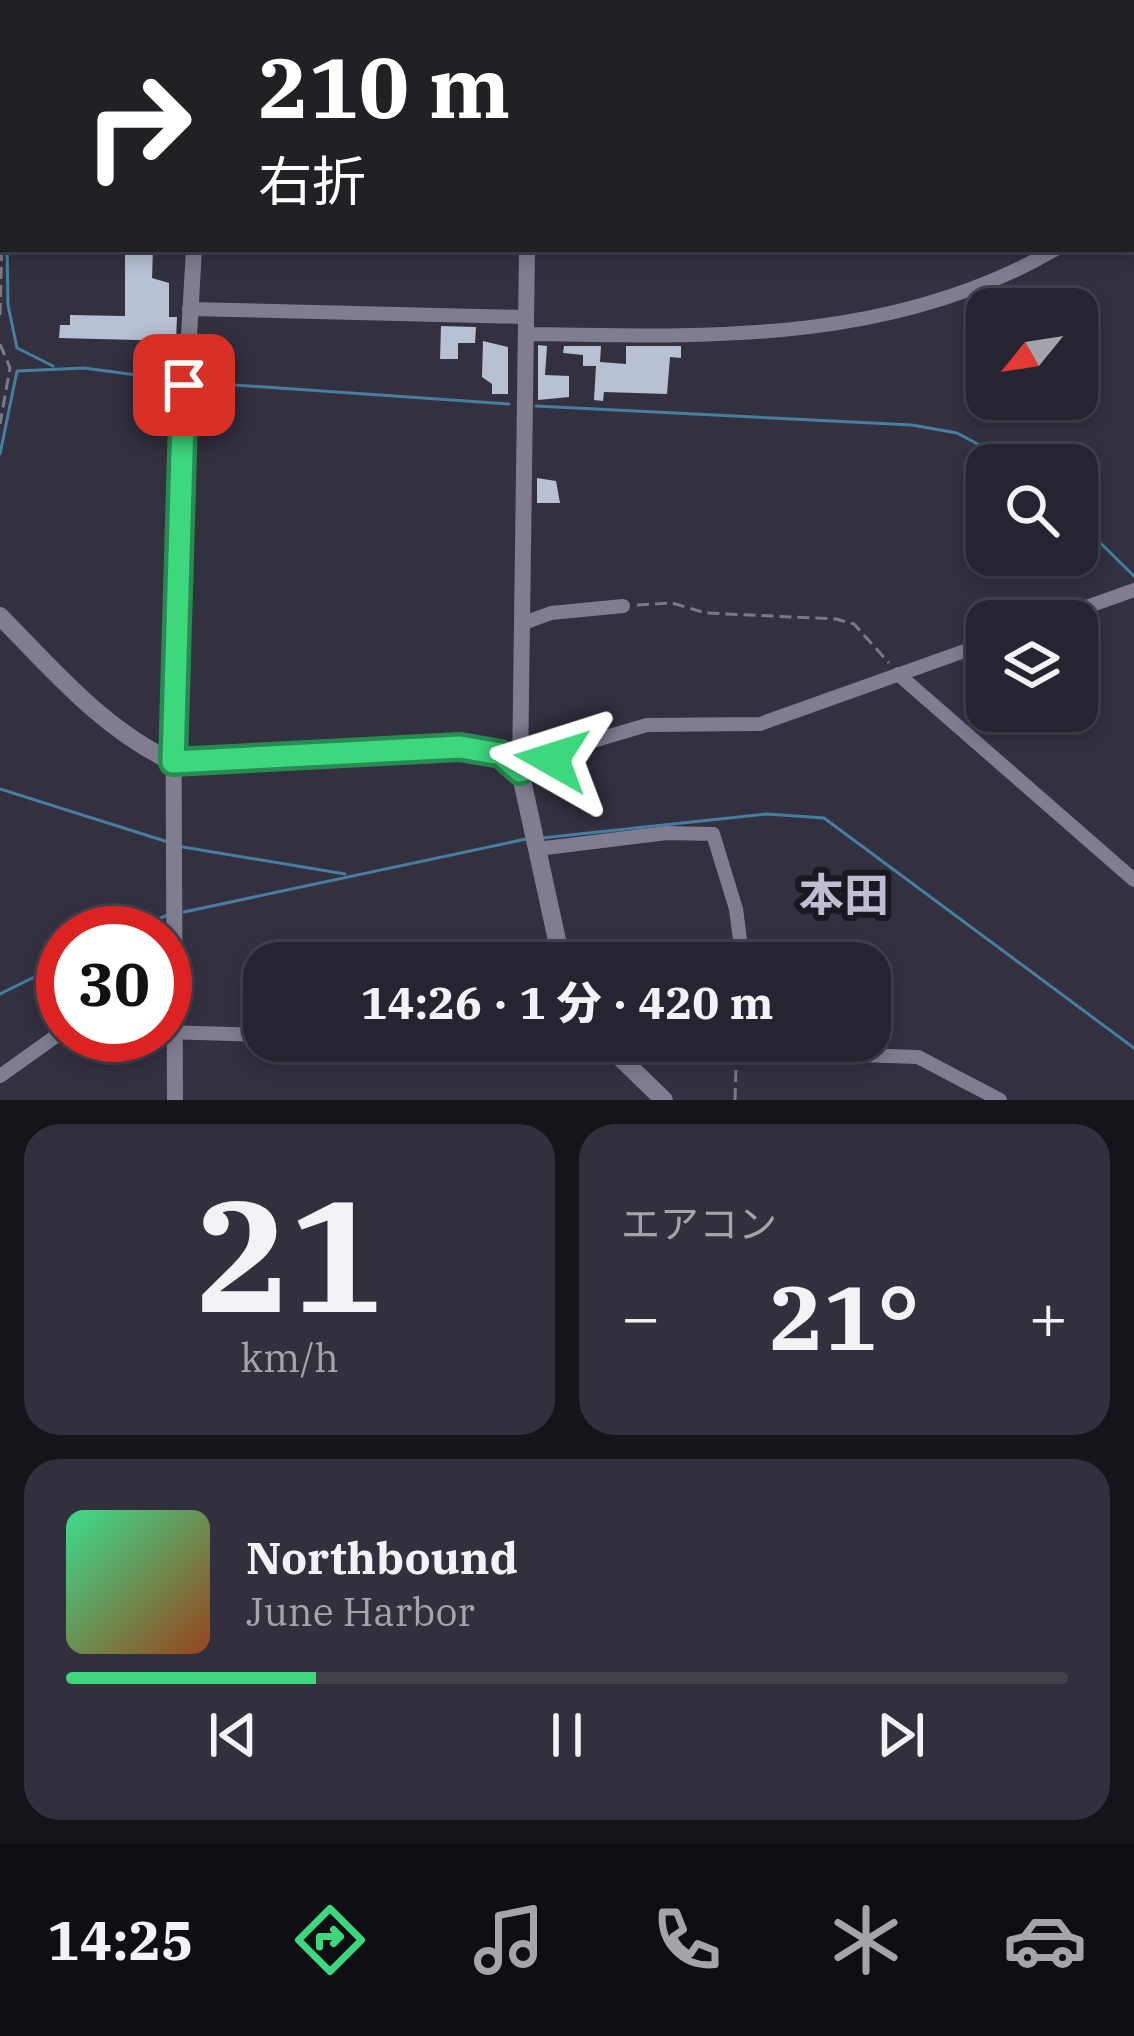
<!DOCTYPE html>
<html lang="ja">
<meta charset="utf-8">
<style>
:root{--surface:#262430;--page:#32303c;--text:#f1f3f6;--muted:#a4a4ab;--line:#42414c;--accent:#3dd77e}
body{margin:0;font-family:"IBM Plex Serif","Noto Sans JP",serif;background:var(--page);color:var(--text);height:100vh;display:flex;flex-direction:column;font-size:45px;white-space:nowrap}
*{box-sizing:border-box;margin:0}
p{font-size:39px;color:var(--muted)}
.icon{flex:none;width:66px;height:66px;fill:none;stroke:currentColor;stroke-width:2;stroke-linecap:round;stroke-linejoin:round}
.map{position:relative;height:1100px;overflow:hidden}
.details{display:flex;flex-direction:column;gap:24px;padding:24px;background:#15141a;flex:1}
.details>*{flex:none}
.hud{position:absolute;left:0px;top:0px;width:1134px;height:252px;box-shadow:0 6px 18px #0003,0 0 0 3px var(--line);background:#202124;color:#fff;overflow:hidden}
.needle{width:78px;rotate:240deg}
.controls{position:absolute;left:966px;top:288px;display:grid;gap:24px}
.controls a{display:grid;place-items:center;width:132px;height:132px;border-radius:24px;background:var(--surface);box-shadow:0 6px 18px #0003,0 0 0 3px var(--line);font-size:60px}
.speed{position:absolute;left:36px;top:906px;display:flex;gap:24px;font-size:60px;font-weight:700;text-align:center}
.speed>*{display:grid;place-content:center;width:156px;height:156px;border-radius:50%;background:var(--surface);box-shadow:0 6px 18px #0003,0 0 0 3px var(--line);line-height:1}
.speed .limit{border:18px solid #d22;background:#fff;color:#111}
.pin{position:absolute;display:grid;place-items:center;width:102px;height:102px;color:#fff;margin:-51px;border-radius:24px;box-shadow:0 6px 18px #0006}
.me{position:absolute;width:132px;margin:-66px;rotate:276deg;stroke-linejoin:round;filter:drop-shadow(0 0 9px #0008)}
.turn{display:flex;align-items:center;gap:42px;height:252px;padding:0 60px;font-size:54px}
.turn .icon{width:156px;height:156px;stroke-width:2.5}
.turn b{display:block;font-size:84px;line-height:102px}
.big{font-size:90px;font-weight:800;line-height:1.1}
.details .widget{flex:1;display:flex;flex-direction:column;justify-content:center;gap:18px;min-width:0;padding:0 42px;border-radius:36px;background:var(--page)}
.details .dial{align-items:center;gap:0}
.dial b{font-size:156px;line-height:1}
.song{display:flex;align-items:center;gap:36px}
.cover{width:144px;height:144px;border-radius:18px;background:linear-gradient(135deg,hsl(150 70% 55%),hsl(20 70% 35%))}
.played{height:12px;border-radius:6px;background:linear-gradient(90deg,var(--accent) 25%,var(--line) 25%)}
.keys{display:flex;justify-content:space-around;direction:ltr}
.heat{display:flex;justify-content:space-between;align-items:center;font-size:66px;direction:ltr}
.details .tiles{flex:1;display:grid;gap:24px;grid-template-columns:1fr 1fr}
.widget:last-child{grid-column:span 2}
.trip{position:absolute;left:243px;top:942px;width:648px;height:120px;border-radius:36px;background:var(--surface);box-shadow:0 6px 18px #0003,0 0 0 3px var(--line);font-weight:800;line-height:120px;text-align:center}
.menu{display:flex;height:192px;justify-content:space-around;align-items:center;background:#0f0e13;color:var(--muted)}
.menu .icon{width:84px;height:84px}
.menu .current{color:var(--accent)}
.menu b{font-size:54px;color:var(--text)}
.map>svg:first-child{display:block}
</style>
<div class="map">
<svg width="1134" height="1100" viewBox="0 0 1134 1100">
<rect width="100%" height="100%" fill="#333040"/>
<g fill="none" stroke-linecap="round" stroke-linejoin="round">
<path stroke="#457ea0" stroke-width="3" d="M70,3L71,0
M7,249L8,305L17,348L53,366
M191,382L509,404
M536,406L912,425L957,433L1017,465
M0,454L17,371L84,368L181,381
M1077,520L1134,576
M0,789L168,842
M542,838L767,814L824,818L1134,1048
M183,847L345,874
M184,912L526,839
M123,933L168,915
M0,994L63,963"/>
</g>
<path fill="#b7c1d3" d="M125,249H153L152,278L169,283V317H177L176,341L59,338L60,325H70V315L125,316Z
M441,326L476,327L475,343H458V359H440Z
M483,341L508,347V394H492V384L482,377Z
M538,345L547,346L545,375L569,376V397L538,400Z
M564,346H601L600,362L626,364V346H681V358L670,357L667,394L604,392L603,401L594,400L596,366H583V355L563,353Z
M537,478L556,481L560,503H537Z"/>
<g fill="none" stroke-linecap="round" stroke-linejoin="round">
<path stroke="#7b7986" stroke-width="3" stroke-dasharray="12 6" stroke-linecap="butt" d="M1029,0L1030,3
M64,3V0
M0,150L3,151
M0,315L3,198
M0,344L10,368L0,424
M637,605L672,603L706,613L836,619L854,624L889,663
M735,1100L736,1067"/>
<path stroke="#7f7d90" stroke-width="14" d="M1131,205L1134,204
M189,309L524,317
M528,334C711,337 892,344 1056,249
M1047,621L1134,590
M521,624L551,613L623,606
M898,674L1134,880
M520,771L579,745L647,725L760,724L987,643
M537,849L667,833L713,834L736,909L743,963
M165,1032L264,1035
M444,1041L918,1057L1000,1100
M0,1076L63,1031"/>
<path stroke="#7f7d90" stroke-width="16" d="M211,3V0
M533,3L534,0
M520,771L527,249
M175,1100L173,613L194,249"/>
<path stroke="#7f7d90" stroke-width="18" d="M0,616C54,671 103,729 173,762L460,747L501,753L520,771L562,963
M603,1041L664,1100"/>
</g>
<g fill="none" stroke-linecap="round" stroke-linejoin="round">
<g stroke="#288c52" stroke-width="30">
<path id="route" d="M184,385L173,762L460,747L501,754L520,771L552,759"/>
</g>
<use href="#route" stroke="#3dd77e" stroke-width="21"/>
</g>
<g text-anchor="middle" stroke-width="12" stroke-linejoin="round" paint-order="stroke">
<g font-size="45" font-weight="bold" fill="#c0bdd2" stroke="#1a1921">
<text x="844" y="911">本田</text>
</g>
</g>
</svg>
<div class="controls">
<a><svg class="needle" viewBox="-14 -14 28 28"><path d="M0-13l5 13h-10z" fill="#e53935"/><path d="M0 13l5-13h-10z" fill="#a4a4ab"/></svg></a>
<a><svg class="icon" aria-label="search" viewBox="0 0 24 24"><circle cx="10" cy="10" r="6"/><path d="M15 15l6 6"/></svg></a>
<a><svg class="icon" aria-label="layers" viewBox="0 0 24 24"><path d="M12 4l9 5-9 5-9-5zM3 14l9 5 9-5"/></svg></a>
</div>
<div class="speed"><div class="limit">30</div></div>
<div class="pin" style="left:184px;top:385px;background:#d93025"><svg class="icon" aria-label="arrive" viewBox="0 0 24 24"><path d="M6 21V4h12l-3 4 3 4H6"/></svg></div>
<svg class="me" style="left:552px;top:759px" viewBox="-20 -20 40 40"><path d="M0-17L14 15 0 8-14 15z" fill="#3dd77e" stroke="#fff" stroke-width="4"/></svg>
<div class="trip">14:26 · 1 分 · 420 m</div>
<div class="hud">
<div class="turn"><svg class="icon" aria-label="right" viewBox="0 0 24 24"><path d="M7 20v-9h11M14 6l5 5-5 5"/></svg><div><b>210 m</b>右折</div></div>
</div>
</div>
<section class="details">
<div class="tiles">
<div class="widget dial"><b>21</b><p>km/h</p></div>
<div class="widget"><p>エアコン</p>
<div class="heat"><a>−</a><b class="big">21°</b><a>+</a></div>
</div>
<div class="widget">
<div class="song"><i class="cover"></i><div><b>Northbound</b><p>June Harbor</p></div></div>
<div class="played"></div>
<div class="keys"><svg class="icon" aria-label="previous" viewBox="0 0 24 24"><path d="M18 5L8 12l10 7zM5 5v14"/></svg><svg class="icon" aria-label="pause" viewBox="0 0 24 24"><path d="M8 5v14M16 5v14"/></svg><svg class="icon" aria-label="next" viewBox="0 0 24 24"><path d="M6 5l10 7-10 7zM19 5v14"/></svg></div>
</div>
</div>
</section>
<nav class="menu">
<b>14:25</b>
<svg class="icon current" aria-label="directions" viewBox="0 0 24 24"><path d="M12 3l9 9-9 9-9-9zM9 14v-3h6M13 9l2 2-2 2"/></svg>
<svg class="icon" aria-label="music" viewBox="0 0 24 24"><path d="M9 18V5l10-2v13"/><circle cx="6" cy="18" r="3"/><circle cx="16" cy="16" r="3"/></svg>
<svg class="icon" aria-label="phone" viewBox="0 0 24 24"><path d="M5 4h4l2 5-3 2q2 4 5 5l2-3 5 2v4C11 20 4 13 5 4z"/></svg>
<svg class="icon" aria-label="climate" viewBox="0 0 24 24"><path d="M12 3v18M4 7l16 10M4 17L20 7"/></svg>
<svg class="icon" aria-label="car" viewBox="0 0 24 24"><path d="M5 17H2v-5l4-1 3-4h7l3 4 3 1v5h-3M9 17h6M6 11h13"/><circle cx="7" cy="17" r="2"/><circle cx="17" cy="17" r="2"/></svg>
</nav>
